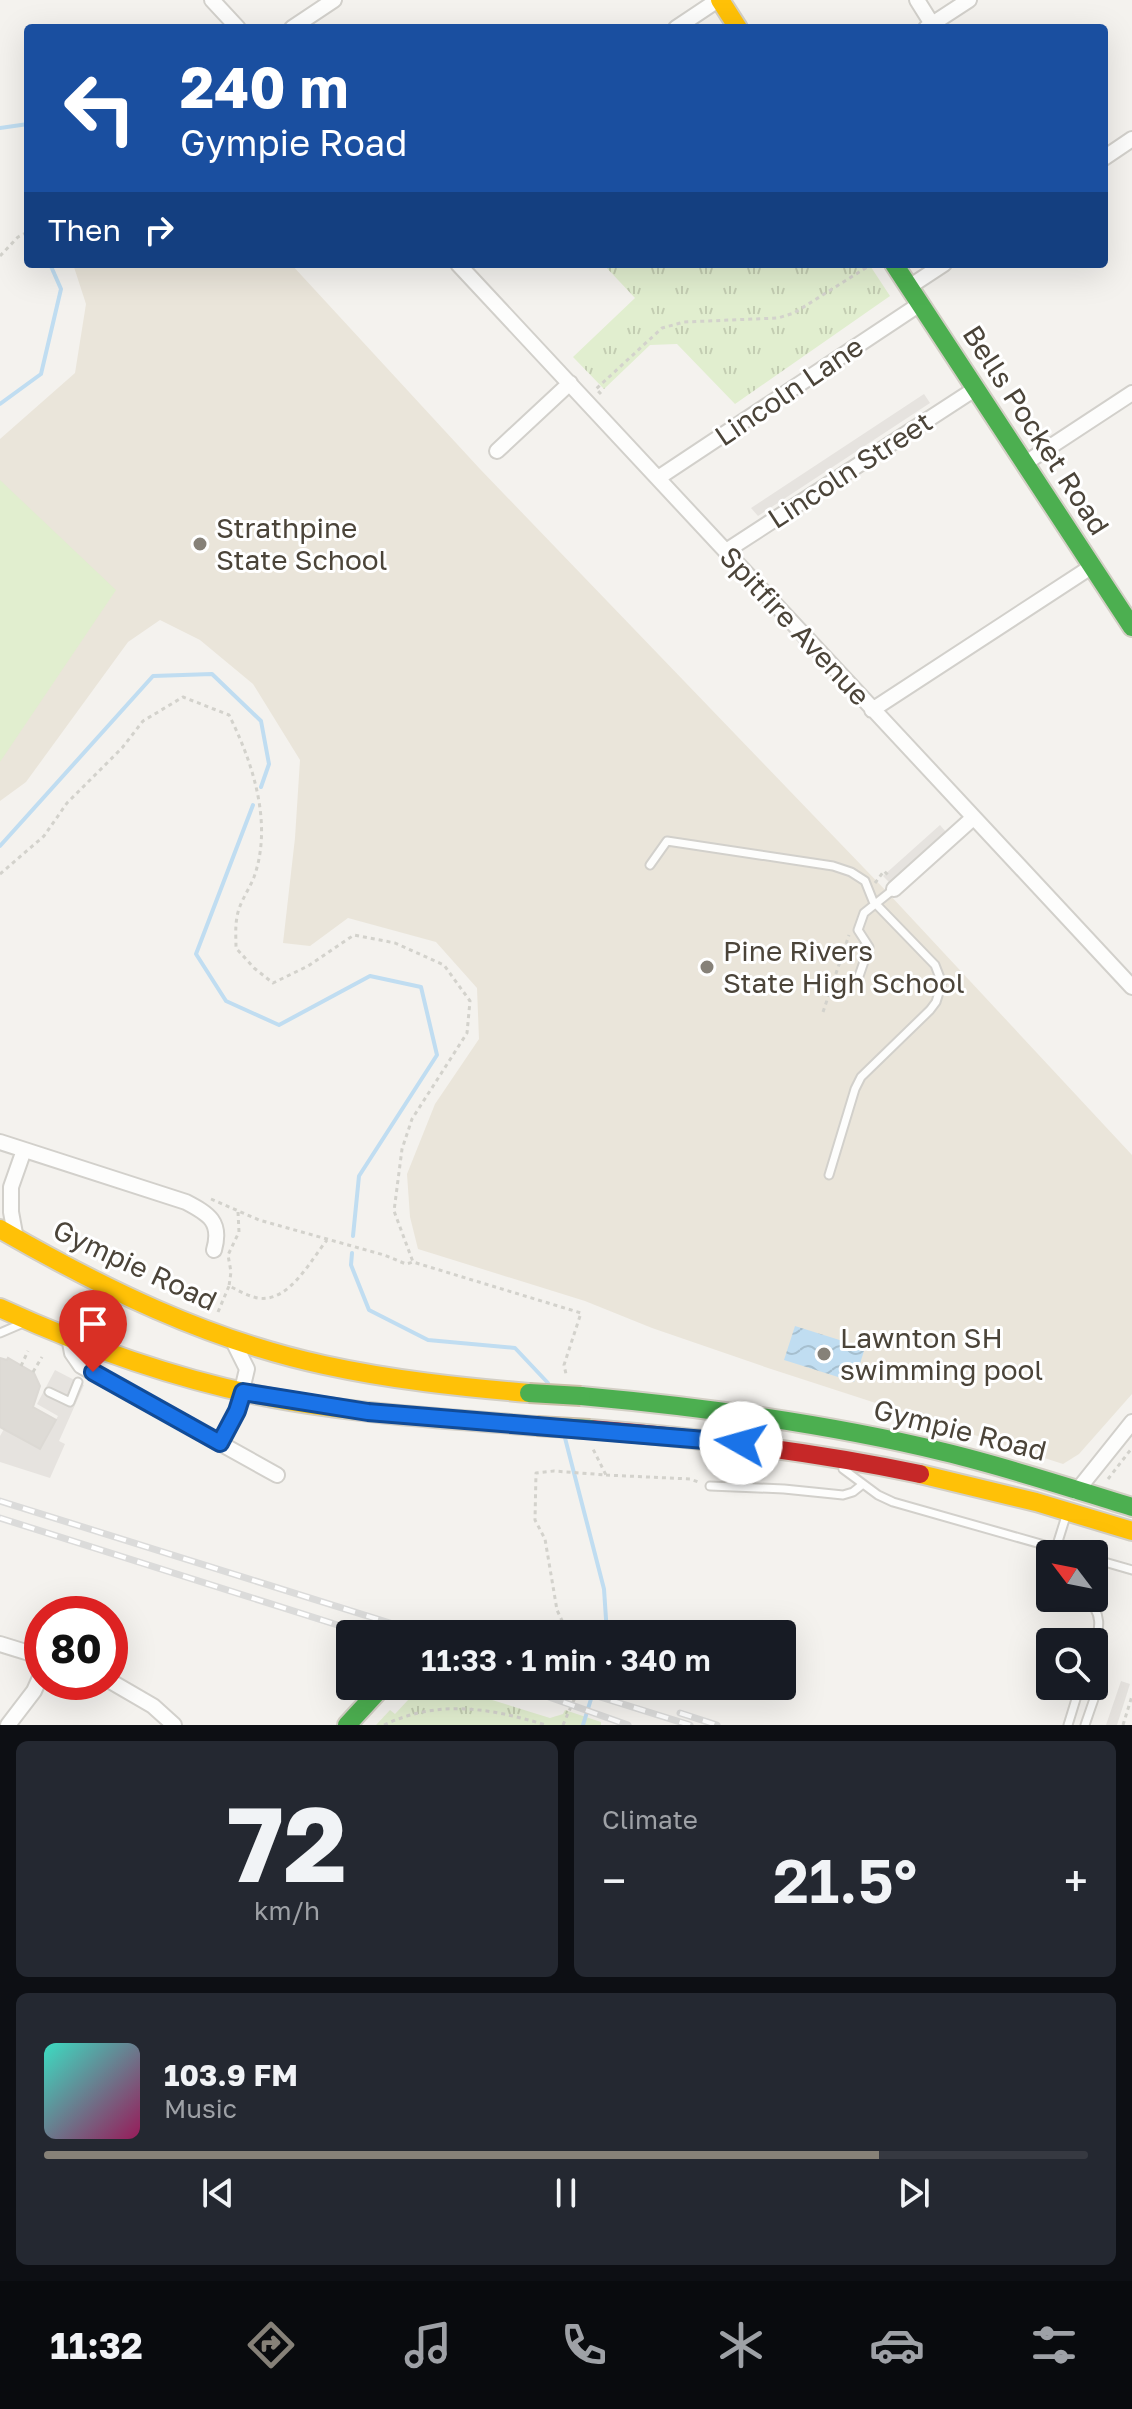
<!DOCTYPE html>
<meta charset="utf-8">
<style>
:root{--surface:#171b24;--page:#242831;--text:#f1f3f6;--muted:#9ea1a6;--line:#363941;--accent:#868178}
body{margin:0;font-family:"Golos Text",sans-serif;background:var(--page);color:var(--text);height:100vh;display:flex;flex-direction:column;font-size:30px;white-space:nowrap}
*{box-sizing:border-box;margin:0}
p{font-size:26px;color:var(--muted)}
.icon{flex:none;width:44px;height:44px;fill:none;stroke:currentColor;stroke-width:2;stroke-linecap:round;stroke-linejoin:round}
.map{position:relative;height:1725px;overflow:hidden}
.sheet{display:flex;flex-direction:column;gap:16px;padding:16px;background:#0d0f14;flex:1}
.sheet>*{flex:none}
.top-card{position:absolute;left:24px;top:24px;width:1084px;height:244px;border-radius:8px;box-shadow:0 8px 32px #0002;background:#1a4fa0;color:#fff;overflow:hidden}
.needle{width:52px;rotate:302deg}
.buttons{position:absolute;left:1036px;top:1540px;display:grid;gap:16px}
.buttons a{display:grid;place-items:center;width:72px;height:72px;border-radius:8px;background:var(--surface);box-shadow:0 8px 32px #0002;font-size:40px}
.speed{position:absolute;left:24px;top:1596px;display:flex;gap:16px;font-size:40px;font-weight:700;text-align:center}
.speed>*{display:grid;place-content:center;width:104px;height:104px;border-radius:50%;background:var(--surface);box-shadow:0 8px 32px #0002;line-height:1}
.speed .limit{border:12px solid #d22;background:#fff;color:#111}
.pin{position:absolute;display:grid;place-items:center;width:68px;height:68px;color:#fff;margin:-82px -34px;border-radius:50% 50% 50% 0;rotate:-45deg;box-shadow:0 0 8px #0007}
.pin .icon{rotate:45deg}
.me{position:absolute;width:88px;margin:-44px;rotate:277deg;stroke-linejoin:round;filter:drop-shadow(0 0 6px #0008)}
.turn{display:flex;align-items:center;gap:28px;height:168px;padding:0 24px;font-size:36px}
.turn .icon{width:104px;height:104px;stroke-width:2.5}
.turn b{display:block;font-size:56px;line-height:68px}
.then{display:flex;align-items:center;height:76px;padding:0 24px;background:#0003;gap:16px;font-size:30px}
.big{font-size:60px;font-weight:600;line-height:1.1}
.sheet .widget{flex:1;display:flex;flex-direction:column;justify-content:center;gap:12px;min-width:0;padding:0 28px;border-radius:12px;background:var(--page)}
.sheet .dial{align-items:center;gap:0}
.dial b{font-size:104px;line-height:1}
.song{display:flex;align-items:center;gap:24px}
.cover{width:96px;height:96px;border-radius:12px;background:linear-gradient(135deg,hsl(170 70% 55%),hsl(330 70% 35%))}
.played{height:8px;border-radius:4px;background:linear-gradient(90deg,var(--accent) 80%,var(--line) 80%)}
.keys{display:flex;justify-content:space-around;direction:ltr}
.heat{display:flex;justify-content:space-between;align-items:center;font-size:44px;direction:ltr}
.sheet .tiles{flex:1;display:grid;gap:16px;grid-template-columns:1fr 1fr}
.widget:last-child{grid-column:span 2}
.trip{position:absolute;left:336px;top:1620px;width:460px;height:80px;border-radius:8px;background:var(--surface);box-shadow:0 8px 32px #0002;font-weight:600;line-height:80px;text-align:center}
.tab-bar{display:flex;height:128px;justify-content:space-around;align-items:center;background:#090b0e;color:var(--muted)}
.tab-bar .icon{width:56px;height:56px}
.tab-bar .selected{color:var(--accent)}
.tab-bar b{font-size:36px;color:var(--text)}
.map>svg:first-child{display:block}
</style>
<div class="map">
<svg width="1132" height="1725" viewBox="0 0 1132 1725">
<defs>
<pattern id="park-tufts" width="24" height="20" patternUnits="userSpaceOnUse" patternTransform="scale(2)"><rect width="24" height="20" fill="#e1eecf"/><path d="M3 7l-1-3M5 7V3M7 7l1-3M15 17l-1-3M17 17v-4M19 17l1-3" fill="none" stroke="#c3cdb2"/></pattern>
<pattern id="water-waves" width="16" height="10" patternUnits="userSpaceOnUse" patternTransform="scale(2)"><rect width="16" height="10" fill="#c0ddf1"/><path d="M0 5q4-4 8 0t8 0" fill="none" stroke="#a6bfcf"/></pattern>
</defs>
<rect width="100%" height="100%" fill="#f4f2ee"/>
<path fill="#eae5da" d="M73,264H291L480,469L889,894L1132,1155V1394L1079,1454L1063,1464L768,1368L652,1328L585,1301L418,1249L410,1217L407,1174L435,1104L479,1039L477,988L436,942L348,918L310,946L283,943L295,838L300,760L253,684L200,640L160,620L128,642L26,782L0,801V439L75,373L86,304Z"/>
<path fill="url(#park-tufts)" d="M603,264H869L890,296L735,404L677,344L650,345L604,389L573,357L635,298Z
M421,1686H447L550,1718L563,1714L565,1710L601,1722V1725H376L390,1710L395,1714Z"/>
<path fill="#e1eecf" d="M0,480L116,590L0,762Z"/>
<path fill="#e6e3df" d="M924,394L930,403L758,516L751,508Z
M940,825L946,832L890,883L883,876Z
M55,1370L84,1385L59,1441L65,1444L50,1478L0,1462V1436L4,1429L40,1449L58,1416L37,1404Z
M1121,1681L1130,1684L1117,1725H1106Z"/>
<path fill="url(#water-waves)" d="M795,1326L865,1348L854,1382L784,1360Z"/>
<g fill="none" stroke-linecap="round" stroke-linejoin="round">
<path stroke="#c0ddf1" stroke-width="4" d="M0,128L28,124
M0,404L41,374L61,289L50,264
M253,805L196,954L226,1001L279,1025L370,976L421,987L437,1055L359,1176L353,1236
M0,846L153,676L212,674L261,721L269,764L261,787
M352,1253L351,1265L369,1310L428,1340L515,1348L548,1383
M565,1438L604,1589L607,1634
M583,1725L595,1686"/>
</g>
<path fill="#dedbd6" stroke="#dcd9d4" stroke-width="2" d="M0,1358L7,1360L8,1358L34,1373L40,1386L33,1407L56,1420L40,1449L0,1427Z"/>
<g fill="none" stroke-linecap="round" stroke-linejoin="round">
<g stroke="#d2d0cb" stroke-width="11">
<path id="lane" d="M650,865L667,841L833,866L851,872L865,881L873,901L935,965L942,983L936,1002L930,1010L861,1077L855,1089L829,1175
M858,979L869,947L858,930L864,913L894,889
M0,1333L21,1324
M49,1392L70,1402L78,1382
M843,1469L878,1495L893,1502L1076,1554
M710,1486L784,1489L843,1495L853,1492L863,1484
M1056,1548L1066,1516
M1094,1559L1132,1570
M1045,1582L1050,1584
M1086,1598C1103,1613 1100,1628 1094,1648
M1068,1725L1080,1686
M1085,1725L1094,1699L1090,1686"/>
</g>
<g stroke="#d2d0cb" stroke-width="18">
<path id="street" d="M212,0L238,28
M917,0L932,24
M292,28L334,0
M676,28L718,0
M926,28L969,0
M1104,158L1132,139
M458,264L1132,987
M909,287L944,264
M497,451L570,383
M1024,464L1132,393
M658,478L920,304
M726,551L975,389
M872,710L1091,567
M894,889L973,818
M0,1142L186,1202C209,1214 222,1222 214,1250
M16,1239L11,1212V1187L24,1150
M69,1337L72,1353L81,1366L277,1475
M220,1443L237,1411L247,1369L232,1339
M1076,1492L1132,1422
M0,1644L42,1657
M110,1681L153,1706L174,1725
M8,1725L34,1691L42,1673"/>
</g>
<g stroke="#d3cfc5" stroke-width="22">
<path id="fast" d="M894,264L1132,627
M581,1396C703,1407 825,1423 944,1452C1007,1467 1070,1488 1132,1507
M347,1725L383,1686"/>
</g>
<g stroke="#d3cfc5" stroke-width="22">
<path id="slow" d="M720,0L738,28
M0,1229C102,1288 208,1340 324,1365C392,1380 460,1387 529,1393
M0,1308C92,1350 188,1384 289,1401C371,1415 454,1419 537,1426
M920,1474L1036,1502L1132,1531"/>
</g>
<g stroke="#d3cfc5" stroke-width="22">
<path id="jam" d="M590,1429C701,1438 811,1451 920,1474"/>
</g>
<path stroke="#d3d2cc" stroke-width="3" stroke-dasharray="4 4" stroke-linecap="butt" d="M0,256L18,237L28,232
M601,394L596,389L662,328L684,322L778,318L794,313L872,264
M0,874L44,836L67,803L122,748L143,721L183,697L229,715C253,763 273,824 254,877C249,890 239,903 237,917C235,927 236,938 236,948L254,968L273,983L308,966L354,935L395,943L444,965L470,1001L467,1033L412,1119L402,1149L394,1211L413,1262
M875,883L884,871L888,875
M823,1012L849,935
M211,1199L259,1220L384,1255L406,1264L413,1262L581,1313L564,1365L566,1374
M238,1212L239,1232L228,1255L231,1272L229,1286C238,1290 247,1296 258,1298C289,1303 310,1261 327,1240
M218,1312L229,1286
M21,1366L28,1351
M33,1372L42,1357
M606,1475L690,1479L701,1483
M1108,1479L1132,1448
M572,1634L566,1629L557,1610L545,1539L535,1520L536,1473L554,1471L606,1475L593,1449
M384,1725C439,1699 489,1708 546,1725
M563,1725L580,1686
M1123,1725L1132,1696"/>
<use href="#lane" stroke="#fdfdfc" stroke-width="7"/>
<use href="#street" stroke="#fdfdfc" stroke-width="14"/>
<use href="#fast" stroke="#4caf50" stroke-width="18"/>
<use href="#slow" stroke="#ffc107" stroke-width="18"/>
<use href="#jam" stroke="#c62828" stroke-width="18"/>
<g stroke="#dbdbda" stroke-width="7">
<path id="rail" d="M0,1501L425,1634
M0,1518L366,1634
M518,1686L628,1725
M565,1686L690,1725
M680,1713L717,1725"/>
</g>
<use href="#rail" stroke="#fff" stroke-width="4" stroke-dasharray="12" stroke-linecap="butt"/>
<g stroke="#ccbfa9" stroke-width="22" stroke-linecap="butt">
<path id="fast-bridge" d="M529,1393L581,1396
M537,1426L590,1429"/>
</g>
<use href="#fast-bridge" stroke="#4caf50" stroke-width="18"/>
</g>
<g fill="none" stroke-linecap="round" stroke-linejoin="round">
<g stroke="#114b97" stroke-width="20">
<path id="route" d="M93,1372L220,1443L237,1411L243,1392L368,1412L741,1443"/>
</g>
<use href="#route" stroke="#1a73e8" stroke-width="14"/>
</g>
<g fill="#868178" stroke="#fff" stroke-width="3">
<circle cx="200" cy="544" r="8"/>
<circle cx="707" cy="967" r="8"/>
<circle cx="824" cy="1354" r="8"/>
</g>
<g text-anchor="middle" stroke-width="6" stroke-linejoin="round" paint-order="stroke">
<g font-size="28" fill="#4b4439" stroke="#fff">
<text transform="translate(789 391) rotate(-34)" y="10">Lincoln Lane</text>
<text transform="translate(1036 430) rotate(57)" y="10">Bells Pocket Road</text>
<text transform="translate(850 470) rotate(-33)" y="10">Lincoln Street</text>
<text transform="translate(795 626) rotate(47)" y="10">Spitfire Avenue</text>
<text transform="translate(135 1265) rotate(25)" y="10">Gympie Road</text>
<text transform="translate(960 1430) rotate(14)" y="10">Gympie Road</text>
</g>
<g font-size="28" fill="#4b4439" stroke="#fff" text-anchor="start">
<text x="216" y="538">Strathpine<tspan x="216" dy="32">State School</tspan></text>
<text x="723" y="961">Pine Rivers<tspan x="723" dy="32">State High School</tspan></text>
<text x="840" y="1348">Lawnton SH<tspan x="840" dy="32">swimming pool</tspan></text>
</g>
</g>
</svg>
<div class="buttons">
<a><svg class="needle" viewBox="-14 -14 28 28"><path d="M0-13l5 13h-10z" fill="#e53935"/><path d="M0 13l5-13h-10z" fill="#9ea1a6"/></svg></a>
<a><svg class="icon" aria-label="search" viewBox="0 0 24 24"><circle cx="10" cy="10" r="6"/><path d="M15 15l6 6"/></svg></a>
</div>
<div class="speed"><div class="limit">80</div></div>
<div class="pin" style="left:93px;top:1372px;background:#d93025"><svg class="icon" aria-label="arrive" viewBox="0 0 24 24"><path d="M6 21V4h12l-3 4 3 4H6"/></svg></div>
<svg class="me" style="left:741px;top:1443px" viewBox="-20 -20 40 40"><circle r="19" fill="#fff"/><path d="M0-13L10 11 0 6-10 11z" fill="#1a73e8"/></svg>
<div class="trip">11:33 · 1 min · 340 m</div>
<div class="top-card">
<div class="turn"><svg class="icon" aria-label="left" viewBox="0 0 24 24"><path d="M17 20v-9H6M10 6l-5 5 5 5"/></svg><div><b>240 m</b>Gympie Road</div></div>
<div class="then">Then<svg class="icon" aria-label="right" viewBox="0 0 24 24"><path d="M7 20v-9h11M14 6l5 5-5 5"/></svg></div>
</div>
</div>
<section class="sheet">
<div class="tiles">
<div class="widget dial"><b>72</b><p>km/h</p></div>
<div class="widget"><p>Climate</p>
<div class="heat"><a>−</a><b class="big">21.5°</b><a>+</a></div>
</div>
<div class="widget">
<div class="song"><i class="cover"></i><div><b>103.9 FM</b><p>Music</p></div></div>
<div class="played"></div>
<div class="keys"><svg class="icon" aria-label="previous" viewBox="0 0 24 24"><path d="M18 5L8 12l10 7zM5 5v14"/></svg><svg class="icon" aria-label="pause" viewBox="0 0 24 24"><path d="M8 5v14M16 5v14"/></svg><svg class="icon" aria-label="next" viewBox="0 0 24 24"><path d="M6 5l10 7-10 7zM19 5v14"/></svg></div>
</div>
</div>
</section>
<nav class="tab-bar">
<b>11:32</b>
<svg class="icon selected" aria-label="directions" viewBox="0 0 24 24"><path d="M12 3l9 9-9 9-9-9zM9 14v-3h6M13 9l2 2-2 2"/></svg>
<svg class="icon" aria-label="music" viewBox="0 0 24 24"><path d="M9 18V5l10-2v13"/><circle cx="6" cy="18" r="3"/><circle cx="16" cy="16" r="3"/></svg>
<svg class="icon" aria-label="phone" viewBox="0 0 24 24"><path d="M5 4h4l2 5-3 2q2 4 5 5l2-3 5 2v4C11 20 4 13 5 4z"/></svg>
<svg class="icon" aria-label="climate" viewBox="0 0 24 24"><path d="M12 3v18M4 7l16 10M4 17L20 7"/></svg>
<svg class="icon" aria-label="car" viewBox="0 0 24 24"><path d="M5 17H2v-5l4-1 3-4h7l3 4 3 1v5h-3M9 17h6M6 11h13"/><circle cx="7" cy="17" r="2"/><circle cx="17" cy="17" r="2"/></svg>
<svg class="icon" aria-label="filters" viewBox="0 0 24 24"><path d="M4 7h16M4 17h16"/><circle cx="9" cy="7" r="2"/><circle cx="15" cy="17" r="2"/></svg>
</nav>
